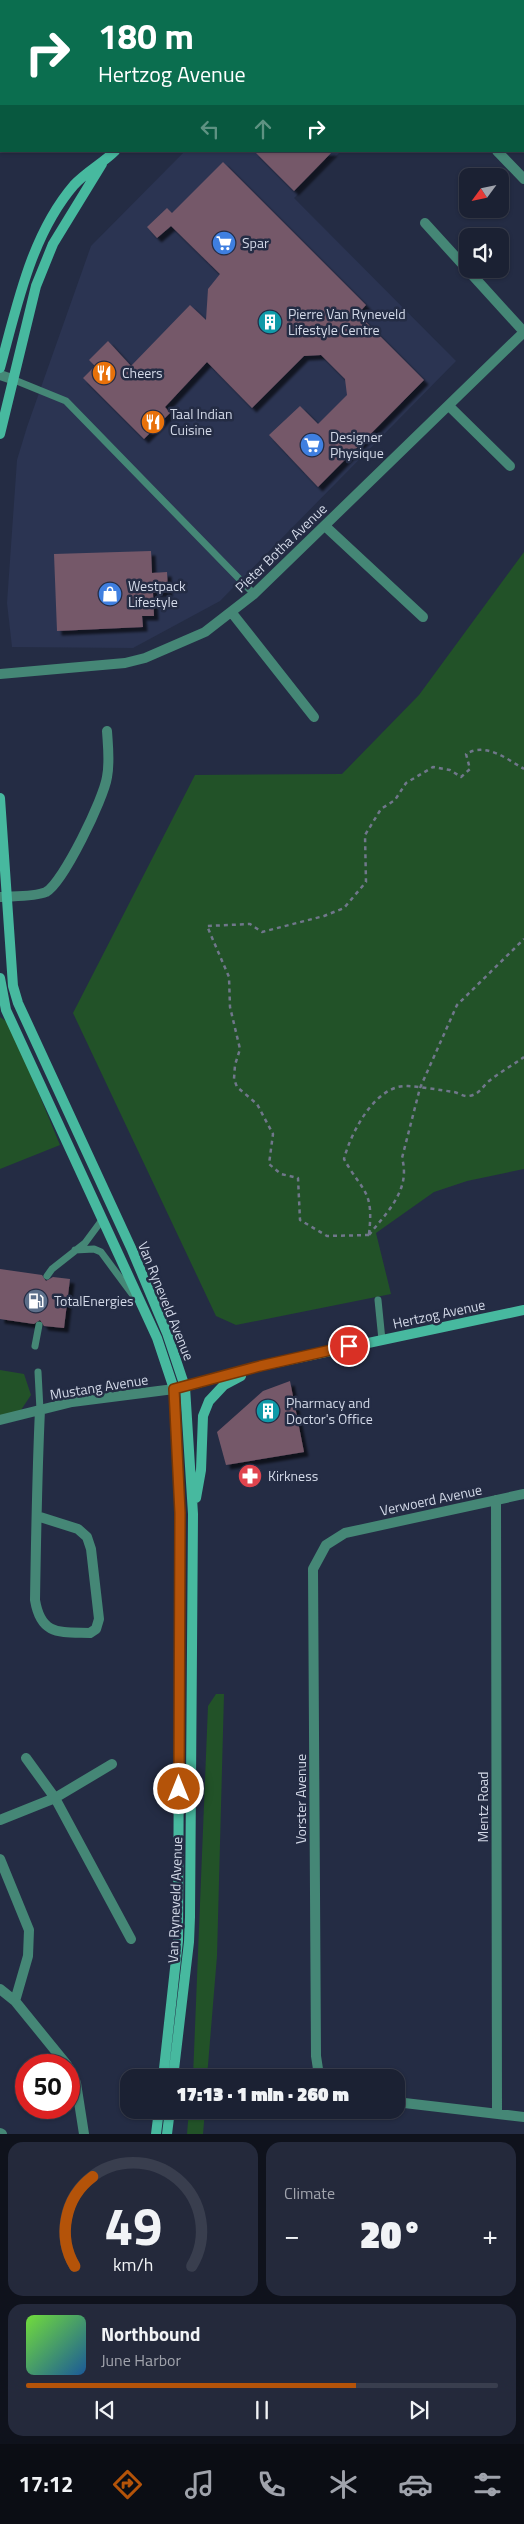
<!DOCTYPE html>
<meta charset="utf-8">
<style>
:root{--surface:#1b2133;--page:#24293b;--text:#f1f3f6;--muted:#a0a3ac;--line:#393e4e;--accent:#b45309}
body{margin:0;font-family:"Titillium Web",sans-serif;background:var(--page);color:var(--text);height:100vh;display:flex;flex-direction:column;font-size:19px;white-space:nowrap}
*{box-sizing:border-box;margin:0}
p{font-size:16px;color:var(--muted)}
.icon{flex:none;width:28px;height:28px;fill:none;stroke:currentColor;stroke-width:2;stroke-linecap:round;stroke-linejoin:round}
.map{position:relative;height:2134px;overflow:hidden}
.side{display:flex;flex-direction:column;gap:8px;padding:8px;background:#0f121c;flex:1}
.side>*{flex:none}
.banner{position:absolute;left:0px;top:0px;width:525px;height:152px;box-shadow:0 1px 4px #0004,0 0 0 1px var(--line);background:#0b6e4f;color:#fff;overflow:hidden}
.needle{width:32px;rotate:237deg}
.tools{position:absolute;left:459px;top:168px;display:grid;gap:10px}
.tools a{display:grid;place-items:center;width:50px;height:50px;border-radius:10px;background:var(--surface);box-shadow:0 1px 4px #0004,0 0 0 1px var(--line);font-size:25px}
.speed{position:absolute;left:15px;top:2054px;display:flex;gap:10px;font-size:25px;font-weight:700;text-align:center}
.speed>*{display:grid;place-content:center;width:65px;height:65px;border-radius:50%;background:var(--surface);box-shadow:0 1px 4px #0004,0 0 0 1px var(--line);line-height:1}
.speed .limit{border:8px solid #d22;background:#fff;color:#111}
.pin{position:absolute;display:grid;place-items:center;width:42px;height:42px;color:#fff;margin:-21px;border:2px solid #fff;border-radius:50%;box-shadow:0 1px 5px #0007}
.me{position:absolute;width:55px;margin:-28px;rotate:0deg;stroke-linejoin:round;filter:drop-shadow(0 0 4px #0008)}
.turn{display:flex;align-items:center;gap:18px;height:105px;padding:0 15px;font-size:22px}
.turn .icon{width:65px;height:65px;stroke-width:2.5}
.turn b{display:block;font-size:35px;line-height:42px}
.lanes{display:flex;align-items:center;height:48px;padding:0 15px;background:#0003;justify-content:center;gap:25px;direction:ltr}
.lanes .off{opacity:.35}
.big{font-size:38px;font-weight:800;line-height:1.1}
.side .card{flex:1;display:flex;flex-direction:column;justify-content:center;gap:8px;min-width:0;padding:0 18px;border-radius:15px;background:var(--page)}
.side .dial{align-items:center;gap:0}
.dial svg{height:130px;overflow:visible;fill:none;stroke:var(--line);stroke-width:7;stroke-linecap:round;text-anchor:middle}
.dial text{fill:var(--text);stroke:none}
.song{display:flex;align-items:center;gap:15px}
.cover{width:60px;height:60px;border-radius:8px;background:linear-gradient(135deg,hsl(100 70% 55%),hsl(210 70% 35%))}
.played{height:5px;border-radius:2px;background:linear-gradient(90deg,var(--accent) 70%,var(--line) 70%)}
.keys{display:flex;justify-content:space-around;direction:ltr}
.heat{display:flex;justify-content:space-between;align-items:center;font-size:28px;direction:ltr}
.side .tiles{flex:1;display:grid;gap:8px;grid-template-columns:1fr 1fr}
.card:last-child{grid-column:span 2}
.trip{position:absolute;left:120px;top:2069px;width:285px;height:50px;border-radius:15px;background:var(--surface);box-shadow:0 1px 4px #0004,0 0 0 1px var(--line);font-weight:800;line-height:50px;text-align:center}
.tab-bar{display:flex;height:80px;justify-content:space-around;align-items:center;background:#0b0d14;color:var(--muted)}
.tab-bar .icon{width:35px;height:35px}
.tab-bar .selected{color:var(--accent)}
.tab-bar b{font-size:22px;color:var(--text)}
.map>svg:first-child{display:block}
</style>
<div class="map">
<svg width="524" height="2134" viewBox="0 0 524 2134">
<defs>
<filter id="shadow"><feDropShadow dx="4.5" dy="4.5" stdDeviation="1" flood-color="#0009"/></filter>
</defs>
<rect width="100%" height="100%" fill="#242c44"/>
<path fill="#2b3452" d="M185,151H341L294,198L456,361L220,601L133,648L12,647L7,603L17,460L27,427L91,246Z"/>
<path fill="#225228" d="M357,0H524V38V1Z
M524,552V1169L467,1181L434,1192L376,1233L391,1294L236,1325L216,1316L73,1013L195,775L342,774L419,695Z
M0,1017L10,1024L60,1145L0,1169Z
M0,1370L24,1374L31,1395L17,1416L0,1419Z
M216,1694H224L217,1956L207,2077H193L208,1706Z
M189,2110H205L203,2134H187Z"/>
<path fill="#755869" filter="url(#shadow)" d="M254,151H333L294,191Z
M223,162L366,305L358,314L424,380L318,487L269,435L300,406L318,424L347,395L345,379L321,355L304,356L252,408L207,362L165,407L170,413L144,439L83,378L95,366L89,360L108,341L131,366L190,305L206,320L208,289L220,274L171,226L157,238L147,227L167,208L172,213Z
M151,551L152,573L167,572L168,592L153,593L154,616H142L143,627L57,631L54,554Z
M0,1269L42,1275L46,1281L53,1277L70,1279L64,1328L44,1326L40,1320L34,1324L0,1319Z
M290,1381L304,1452L226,1465L217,1432L263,1391Z"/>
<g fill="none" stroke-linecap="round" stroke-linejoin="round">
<path stroke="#70778b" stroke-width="2.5" stroke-dasharray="4 4" stroke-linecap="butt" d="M369,1234C374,1190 363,1193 344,1159C351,1132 376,1084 408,1086C423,1087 440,1090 454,1092C459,1093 464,1097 469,1096C480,1094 482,1087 489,1081C500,1072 513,1065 524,1057
M369,1235L327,1236L300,1220L298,1178L281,1174L269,1164L273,1134L257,1104L237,1087L234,1079L235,1065L240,1049L230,1007L229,977L207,926L250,924L262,932L324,916L344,908L366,882L365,835L381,809L395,800L406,783L433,767L450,770L461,777L470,769L466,754C486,742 507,759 524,769
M369,1235C387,1212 411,1190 402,1158L420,1088L457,1005L524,939"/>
<path stroke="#458776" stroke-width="7" d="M12,379L66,401L254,594
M75,1250L94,1249L101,1252L135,1298
M47,1276L52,1269L85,1243L102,1220
M378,1300L382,1340
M35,1346L39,1325
M38,1372L40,1410"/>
<path stroke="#458776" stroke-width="10" d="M345,0L347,1
M8,1L10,0
M0,9L1,8
M497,151L524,179
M425,223L524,332
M0,375L12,379
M449,406L510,466
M325,526L423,617
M232,613L314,717
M0,674L125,663L145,658L205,632L254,594L524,332
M0,897C13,896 34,897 46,892C63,883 104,798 107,777C110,762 108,747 107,731
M0,1420L72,1402L174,1389
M496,1500L497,2113
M37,1516L78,1529L87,1537L91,1549L99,1619L96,1629L90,1633C60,1632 41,1636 35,1600C36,1537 37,1474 40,1410
M26,1758L55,1798L112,1764
M0,1820L55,1798L131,1939
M0,1859L29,1930L28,1956L15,2001
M0,1989L15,2001L67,2065
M69,2068L76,2083L84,2134
M323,2078L318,2069L316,2056L313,1569L326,1545L345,1533L524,1494
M396,2102L524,2117
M0,2133L2,2134"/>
<path stroke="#47b99f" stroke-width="10" d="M268,1L269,0
M0,368C17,306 31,235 74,185C86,172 103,163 115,151
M0,434L36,286L53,244L102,164
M0,798L13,986L18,1003L132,1250L167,1333L185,1387L193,1514L190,1917L189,1942L173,2078
M0,978L6,1010L157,1338L174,1389L180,1513L178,1941L163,2078
M180,1388L260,1366L524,1310
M196,1498L201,1470L203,1416L209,1401L224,1385L241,1376
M156,2134L159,2110
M167,2134L170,2110"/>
</g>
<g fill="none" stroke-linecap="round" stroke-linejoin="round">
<g stroke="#753606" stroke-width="12">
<path id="route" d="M179,1789L180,1513L174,1389L260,1366L349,1346"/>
</g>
<use href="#route" stroke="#b45309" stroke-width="9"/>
</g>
<defs>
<g id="supermarket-disc" transform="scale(1.25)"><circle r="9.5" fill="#3f7fe0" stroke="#242c44"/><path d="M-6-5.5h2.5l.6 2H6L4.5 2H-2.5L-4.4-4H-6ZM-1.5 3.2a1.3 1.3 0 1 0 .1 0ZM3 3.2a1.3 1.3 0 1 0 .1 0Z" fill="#fff"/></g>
<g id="building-disc" transform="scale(1.25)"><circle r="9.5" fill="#0f9aa8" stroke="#242c44"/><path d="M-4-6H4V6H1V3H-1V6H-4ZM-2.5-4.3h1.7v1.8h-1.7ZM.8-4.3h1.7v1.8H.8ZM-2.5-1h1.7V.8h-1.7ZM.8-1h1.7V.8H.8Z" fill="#fff"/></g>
<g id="restaurant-disc" transform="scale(1.25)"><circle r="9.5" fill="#e8710a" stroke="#242c44"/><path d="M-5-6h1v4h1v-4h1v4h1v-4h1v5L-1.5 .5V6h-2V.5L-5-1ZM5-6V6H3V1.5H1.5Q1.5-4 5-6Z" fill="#fff"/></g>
<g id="shop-disc" transform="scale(1.25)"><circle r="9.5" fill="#3f7fe0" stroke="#242c44"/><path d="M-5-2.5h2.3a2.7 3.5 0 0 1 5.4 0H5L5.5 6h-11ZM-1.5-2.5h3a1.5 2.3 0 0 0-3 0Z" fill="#fff"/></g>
<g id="fuel-disc" transform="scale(1.25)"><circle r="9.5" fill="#5c6f8a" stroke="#242c44"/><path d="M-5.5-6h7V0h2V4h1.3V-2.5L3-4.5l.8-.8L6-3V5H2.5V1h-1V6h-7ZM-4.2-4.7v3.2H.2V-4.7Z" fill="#fff"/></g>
<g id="pharmacy-disc" transform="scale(1.25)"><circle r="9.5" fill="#e0444e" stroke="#242c44"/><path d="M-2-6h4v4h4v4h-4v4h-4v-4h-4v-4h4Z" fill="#fff"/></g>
</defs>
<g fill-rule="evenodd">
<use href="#supermarket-disc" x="224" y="243"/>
<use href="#building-disc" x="270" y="322"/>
<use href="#restaurant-disc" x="104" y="373"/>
<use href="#restaurant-disc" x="153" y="422"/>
<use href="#supermarket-disc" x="312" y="445"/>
<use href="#shop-disc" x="110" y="594"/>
<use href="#fuel-disc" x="36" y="1301"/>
<use href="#building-disc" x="268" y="1411"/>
<use href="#pharmacy-disc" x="250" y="1476"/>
</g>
<g text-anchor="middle" stroke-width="5" stroke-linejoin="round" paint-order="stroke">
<g font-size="14" fill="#d2d8e7" stroke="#242c44" text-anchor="start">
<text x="242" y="248">Spar</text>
<text x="288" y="319">Pierre Van Ryneveld<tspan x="288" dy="16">Lifestyle Centre</tspan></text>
<text x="122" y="378">Cheers</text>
<text x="170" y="419">Taal Indian<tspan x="170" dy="16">Cuisine</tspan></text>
<text x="330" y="442">Designer<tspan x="330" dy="16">Physique</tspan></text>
<text x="128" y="591">Westpack<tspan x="128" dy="16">Lifestyle</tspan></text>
<text x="54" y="1306">TotalEnergies</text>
<text x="286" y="1408">Pharmacy and<tspan x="286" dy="16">Doctor's Office</tspan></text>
<text x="268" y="1481">Kirkness</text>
</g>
<g font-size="14" fill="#d2d8e7" stroke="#242c44">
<text transform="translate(281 548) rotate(-44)" y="5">Pieter Botha Avenue</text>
<text transform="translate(166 1301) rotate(68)" y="5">Van Ryneveld Avenue</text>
<text transform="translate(439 1314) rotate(-12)" y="5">Hertzog Avenue</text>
<text transform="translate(99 1387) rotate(-9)" y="5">Mustang Avenue</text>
<text transform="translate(431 1500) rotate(-12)" y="5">Verwoerd Avenue</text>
<text transform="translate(301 1799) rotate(-90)" y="5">Vorster Avenue</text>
<text transform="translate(483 1807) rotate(-90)" y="5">Mentz Road</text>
<text transform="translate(175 1900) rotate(-88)" y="5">Van Ryneveld Avenue</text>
</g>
</g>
</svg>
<div class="tools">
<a><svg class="needle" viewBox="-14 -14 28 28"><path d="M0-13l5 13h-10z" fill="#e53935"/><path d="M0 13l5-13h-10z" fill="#a0a3ac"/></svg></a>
<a><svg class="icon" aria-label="sound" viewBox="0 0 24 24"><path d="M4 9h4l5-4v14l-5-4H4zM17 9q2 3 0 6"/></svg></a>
</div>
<div class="speed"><div class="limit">50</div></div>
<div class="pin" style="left:349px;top:1346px;background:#d93025"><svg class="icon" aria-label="arrive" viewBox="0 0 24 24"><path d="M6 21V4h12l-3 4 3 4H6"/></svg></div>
<svg class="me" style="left:179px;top:1789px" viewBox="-20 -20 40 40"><circle r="17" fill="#b45309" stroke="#fff" stroke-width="3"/><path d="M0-11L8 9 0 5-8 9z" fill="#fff"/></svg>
<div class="trip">17:13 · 1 min · 260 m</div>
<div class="banner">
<div class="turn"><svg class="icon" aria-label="right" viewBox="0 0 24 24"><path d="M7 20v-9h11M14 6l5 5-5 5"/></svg><div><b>180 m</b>Hertzog Avenue</div></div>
<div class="lanes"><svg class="icon off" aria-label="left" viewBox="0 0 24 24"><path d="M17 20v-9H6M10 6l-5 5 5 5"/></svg><svg class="icon off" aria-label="ahead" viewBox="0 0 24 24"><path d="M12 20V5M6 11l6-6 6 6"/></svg><svg class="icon" aria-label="right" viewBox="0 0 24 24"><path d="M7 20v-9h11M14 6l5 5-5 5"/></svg></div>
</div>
</div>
<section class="side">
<div class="tiles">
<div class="card dial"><svg viewBox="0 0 100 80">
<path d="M14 69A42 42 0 1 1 86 69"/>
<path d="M14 69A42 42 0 0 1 25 14" stroke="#b45309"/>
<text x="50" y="56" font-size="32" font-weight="700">49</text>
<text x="50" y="72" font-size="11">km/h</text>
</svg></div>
<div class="card"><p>Climate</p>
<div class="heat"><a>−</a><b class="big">20°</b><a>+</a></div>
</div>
<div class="card">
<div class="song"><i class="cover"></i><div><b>Northbound</b><p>June Harbor</p></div></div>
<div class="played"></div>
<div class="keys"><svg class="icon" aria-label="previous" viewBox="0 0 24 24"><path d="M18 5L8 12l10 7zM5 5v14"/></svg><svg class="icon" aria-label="pause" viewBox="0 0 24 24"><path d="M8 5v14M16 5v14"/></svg><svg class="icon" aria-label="next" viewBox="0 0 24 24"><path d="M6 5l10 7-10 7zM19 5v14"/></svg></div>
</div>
</div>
</section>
<nav class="tab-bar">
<b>17:12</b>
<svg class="icon selected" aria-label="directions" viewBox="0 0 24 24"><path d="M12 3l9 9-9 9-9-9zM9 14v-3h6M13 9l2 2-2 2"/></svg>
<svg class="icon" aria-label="music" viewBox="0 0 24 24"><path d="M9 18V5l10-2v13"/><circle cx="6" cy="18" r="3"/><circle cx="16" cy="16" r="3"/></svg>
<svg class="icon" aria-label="phone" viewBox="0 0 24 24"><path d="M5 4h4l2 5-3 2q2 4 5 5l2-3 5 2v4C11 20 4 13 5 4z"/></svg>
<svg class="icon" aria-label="climate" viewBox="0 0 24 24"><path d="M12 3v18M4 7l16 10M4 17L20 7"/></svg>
<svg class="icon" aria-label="car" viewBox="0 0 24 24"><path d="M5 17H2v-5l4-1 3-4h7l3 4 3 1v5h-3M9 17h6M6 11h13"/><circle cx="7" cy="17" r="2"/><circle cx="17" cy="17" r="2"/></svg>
<svg class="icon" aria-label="filters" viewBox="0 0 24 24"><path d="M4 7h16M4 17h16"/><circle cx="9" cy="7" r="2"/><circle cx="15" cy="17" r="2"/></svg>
</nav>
